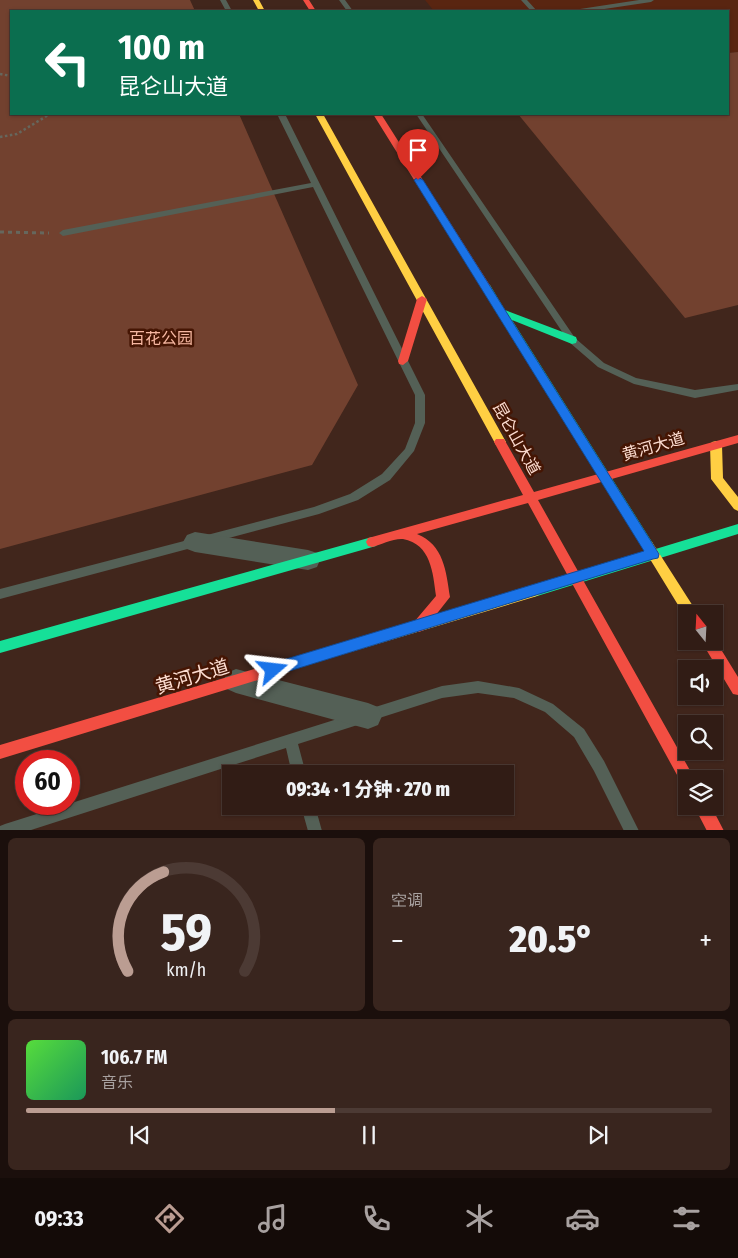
<!DOCTYPE html>
<html lang="zh">
<meta charset="utf-8">
<style>
:root{--surface:#311c15;--page:#39251e;--text:#f1f3f6;--muted:#a8a1a0;--line:#4c3a34;--accent:#bb9d92}
body{margin:0;font-family:"Fira Sans Condensed","Noto Sans SC",sans-serif;background:var(--page);color:var(--text);height:100vh;display:flex;flex-direction:column;font-size:19px;white-space:nowrap}
*{box-sizing:border-box;margin:0}
p{font-size:16px;color:var(--muted)}
.icon{flex:none;width:28px;height:28px;fill:none;stroke:currentColor;stroke-width:2;stroke-linecap:round;stroke-linejoin:round}
.map{position:relative;height:830px;overflow:hidden}
.details{display:flex;flex-direction:column;gap:8px;padding:8px;background:#1b0f0c;flex:1}
.details>*{flex:none}
.top-card{position:absolute;left:10px;top:10px;width:719px;height:105px;border-radius:0px;box-shadow:0 1px 4px #0004,0 0 0 1px var(--line);background:#0b6e4f;color:#fff;overflow:hidden}
.needle{width:32px;rotate:342deg}
.controls{position:absolute;left:678px;top:605px;display:grid;gap:10px}
.controls a{display:grid;place-items:center;width:45px;height:45px;border-radius:0px;background:var(--surface);box-shadow:0 1px 4px #0004,0 0 0 1px var(--line);font-size:25px}
.speed{position:absolute;left:15px;top:750px;display:flex;gap:10px;font-size:25px;font-weight:700;text-align:center}
.speed>*{display:grid;place-content:center;width:65px;height:65px;border-radius:50%;background:var(--surface);box-shadow:0 1px 4px #0004,0 0 0 1px var(--line);line-height:1}
.speed .limit{border:8px solid #d22;background:#fff;color:#111}
.pin{position:absolute;display:grid;place-items:center;width:42px;height:42px;color:#fff;margin:-51px -21px;border-radius:50% 50% 50% 0;rotate:-45deg;box-shadow:0 0 5px #0007}
.pin .icon{rotate:45deg}
.me{position:absolute;width:55px;margin:-28px;rotate:73deg;stroke-linejoin:round;filter:drop-shadow(0 0 4px #0008)}
.turn{display:flex;align-items:center;gap:18px;height:105px;padding:0 25px;font-size:22px}
.turn .icon{width:65px;height:65px;stroke-width:2.5}
.turn b{display:block;font-size:35px;line-height:42px}
.big{font-size:38px;font-weight:800;line-height:1.1}
.details .card{flex:1;display:flex;flex-direction:column;justify-content:center;gap:8px;min-width:0;padding:0 18px;border-radius:8px;background:var(--page)}
.details .dial{align-items:center;gap:0}
.dial svg{height:130px;overflow:visible;fill:none;stroke:var(--line);stroke-width:7;stroke-linecap:round;text-anchor:middle}
.dial text{fill:var(--text);stroke:none}
.song{display:flex;align-items:center;gap:15px}
.cover{width:60px;height:60px;border-radius:8px;background:linear-gradient(135deg,hsl(110 70% 55%),hsl(150 70% 35%))}
.played{height:5px;border-radius:2px;background:linear-gradient(90deg,var(--accent) 45%,var(--line) 45%)}
.keys{display:flex;justify-content:space-around;direction:ltr}
.heat{display:flex;justify-content:space-between;align-items:center;font-size:28px;direction:ltr}
.details .tiles{flex:1;display:grid;gap:8px;grid-template-columns:1fr 1fr}
.card:last-child{grid-column:span 2}
.trip{position:absolute;left:222px;top:765px;width:292px;height:50px;border-radius:0px;background:var(--surface);box-shadow:0 1px 4px #0004,0 0 0 1px var(--line);font-weight:800;line-height:50px;text-align:center}
.dock{display:flex;height:80px;justify-content:space-around;align-items:center;background:#140b08;color:var(--muted)}
.dock .icon{width:35px;height:35px}
.dock .selected{color:var(--accent)}
.dock b{font-size:22px;color:var(--text)}
.map>svg:first-child{display:block}
</style>
<div class="map">
<svg width="738" height="831" viewBox="0 0 738 831">
<rect width="100%" height="100%" fill="#41261c"/>
<path fill="#592511" d="M425,0H738V52L728,53V11H434Z"/>
<path fill="#72412f" d="M0,0H190L195,11H11V114H239L358,385L312,465L0,549Z
M738,52V305L685,318L518,114H728V53Z"/>
<g fill="none" stroke-linecap="round" stroke-linejoin="round">
<path stroke="#66675d" stroke-width="2.5" stroke-dasharray="2.5 2.5" stroke-linecap="butt" d="M0,74L11,76
M0,137L17,134L50,114"/>
<path stroke="#66675d" stroke-width="3" stroke-dasharray="4 4" stroke-linecap="butt" d="M0,232L49,233"/>
<path fill="#546056" fill-rule="evenodd" d="M220,0H226L232,11H226Z
M339,0H345L353,11H347Z
M521,0H527L537,11H531Z
M639,0H654L651,2L591,11H577L580,9Z
M277,114H285L425,395V423L414,451L390,480L358,500L319,514L0,599V589L314,507L350,494L382,474L405,449L415,423V395L313,187L63,236L59,233L63,230L311,183Z
M416,114H422L575,338L604,363L636,378L695,390L738,384V390L695,398L634,384L598,367L569,342Z
M478,681L519,688L553,704L584,729L604,761L639,831H624L594,771L574,737L545,712L514,698L478,693L442,698L298,744L306,774H292L286,748L28,831H0V826L5,824L442,686Z
M301,806H315L322,831H308Z"/>
<path fill="#546056" fill-rule="evenodd" d="M195,532L308,550L317,553L320,560L317,567L308,570L195,552L187,549L183,542L187,535Z
M236,669L368,703L378,707L382,716L378,725L368,729L236,693L227,689L223,681L227,673Z"/>
<path fill="#16e098" fill-rule="evenodd" d="M486,284L490,285L505,310L576,337L577,340L576,343L572,344L512,320L652,542L654,546L649,551L738,524V534L534,597L529,595L527,591L529,587L648,551L644,550L496,312L481,287Z
M372,537L376,538L378,542L376,546L0,653V641Z"/>
<path fill="#ffcf43" fill-rule="evenodd" d="M253,0H259L265,11H259Z
M315,114H323L506,442L504,445H496Z
M716,441L720,442L722,445L723,478L738,497V511L734,509L711,479L710,445L712,442Z
M648,541L652,542L698,614H686V618L642,546L644,542Z
M534,585L539,587L541,591L539,595L534,597L284,672L279,670L277,666L279,662L284,660Z"/>
<path fill="#f24e42" fill-rule="evenodd" d="M303,0H309L316,11H310Z
M373,114H381L491,287L490,289H482Z
M422,296L427,299L408,361L403,365L399,364L398,361L417,299Z
M738,435V443L538,500L692,774L694,779H686V786L682,784L528,503L417,534C444,545 446,571 450,597L424,630L419,632L414,630L412,626L414,622L436,596C433,573 431,544 403,539C394,538 380,545 372,547L368,546L366,542L368,538L372,537L523,495L494,442L496,439H504L534,492Z
M714,638L738,677V695L733,694L701,641H714Z
M284,660L289,662L291,666L289,670L284,672L0,759V745Z
M694,806H711L724,831H707Z"/>
</g>
<path fill="#1a73e8" stroke="#114b97" d="M418,177L423,180L659,554L658,558L653,559L273,676L268,674L266,670L268,665L273,663L644,551L414,180Z"/>
<g text-anchor="middle" stroke-width="5" stroke-linejoin="round" paint-order="stroke">
<g font-size="16" fill="#f6b7a1" stroke="#451503">
<text x="161" y="344">百花公园</text>
</g>
<g font-size="16" fill="#fdddd1" stroke="#451503">
<text transform="translate(517 438) rotate(61)" y="6">昆仑山大道</text>
<text transform="translate(653 446) rotate(-16)" y="6">黄河大道</text>
</g>
<g font-size="19" fill="#fdddd1" stroke="#451503">
<text transform="translate(192 676) rotate(-17)" y="7">黄河大道</text>
</g>
</g>
</svg>
<div class="controls">
<a><svg class="needle" viewBox="-14 -14 28 28"><path d="M0-13l5 13h-10z" fill="#e53935"/><path d="M0 13l5-13h-10z" fill="#a8a1a0"/></svg></a>
<a><svg class="icon" aria-label="sound" viewBox="0 0 24 24"><path d="M4 9h4l5-4v14l-5-4H4zM17 9q2 3 0 6"/></svg></a>
<a><svg class="icon" aria-label="search" viewBox="0 0 24 24"><circle cx="10" cy="10" r="6"/><path d="M15 15l6 6"/></svg></a>
<a><svg class="icon" aria-label="layers" viewBox="0 0 24 24"><path d="M12 4l9 5-9 5-9-5zM3 14l9 5 9-5"/></svg></a>
</div>
<div class="speed"><div class="limit">60</div></div>
<div class="pin" style="left:418px;top:180px;background:#d93025"><svg class="icon" aria-label="arrive" viewBox="0 0 24 24"><path d="M6 21V4h12l-3 4 3 4H6"/></svg></div>
<svg class="me" style="left:273px;top:670px" viewBox="-20 -20 40 40"><path d="M0-17L14 15 0 8-14 15z" fill="#1a73e8" stroke="#fff" stroke-width="4"/></svg>
<div class="trip">09:34 · 1 分钟 · 270 m</div>
<div class="top-card">
<div class="turn"><svg class="icon" aria-label="left" viewBox="0 0 24 24"><path d="M17 20v-9H6M10 6l-5 5 5 5"/></svg><div><b>100 m</b>昆仑山大道</div></div>
</div>
</div>
<section class="details">
<div class="tiles">
<div class="card dial"><svg viewBox="0 0 100 80">
<path d="M14 69A42 42 0 1 1 86 69"/>
<path d="M14 69A42 42 0 0 1 36 8" stroke="#bb9d92"/>
<text x="50" y="56" font-size="32" font-weight="700">59</text>
<text x="50" y="72" font-size="11">km/h</text>
</svg></div>
<div class="card"><p>空调</p>
<div class="heat"><a>−</a><b class="big">20.5°</b><a>+</a></div>
</div>
<div class="card">
<div class="song"><i class="cover"></i><div><b>106.7 FM</b><p>音乐</p></div></div>
<div class="played"></div>
<div class="keys"><svg class="icon" aria-label="previous" viewBox="0 0 24 24"><path d="M18 5L8 12l10 7zM5 5v14"/></svg><svg class="icon" aria-label="pause" viewBox="0 0 24 24"><path d="M8 5v14M16 5v14"/></svg><svg class="icon" aria-label="next" viewBox="0 0 24 24"><path d="M6 5l10 7-10 7zM19 5v14"/></svg></div>
</div>
</div>
</section>
<nav class="dock">
<b>09:33</b>
<svg class="icon selected" aria-label="directions" viewBox="0 0 24 24"><path d="M12 3l9 9-9 9-9-9zM9 14v-3h6M13 9l2 2-2 2"/></svg>
<svg class="icon" aria-label="music" viewBox="0 0 24 24"><path d="M9 18V5l10-2v13"/><circle cx="6" cy="18" r="3"/><circle cx="16" cy="16" r="3"/></svg>
<svg class="icon" aria-label="phone" viewBox="0 0 24 24"><path d="M5 4h4l2 5-3 2q2 4 5 5l2-3 5 2v4C11 20 4 13 5 4z"/></svg>
<svg class="icon" aria-label="climate" viewBox="0 0 24 24"><path d="M12 3v18M4 7l16 10M4 17L20 7"/></svg>
<svg class="icon" aria-label="car" viewBox="0 0 24 24"><path d="M5 17H2v-5l4-1 3-4h7l3 4 3 1v5h-3M9 17h6M6 11h13"/><circle cx="7" cy="17" r="2"/><circle cx="17" cy="17" r="2"/></svg>
<svg class="icon" aria-label="filters" viewBox="0 0 24 24"><path d="M4 7h16M4 17h16"/><circle cx="9" cy="7" r="2"/><circle cx="15" cy="17" r="2"/></svg>
</nav>
